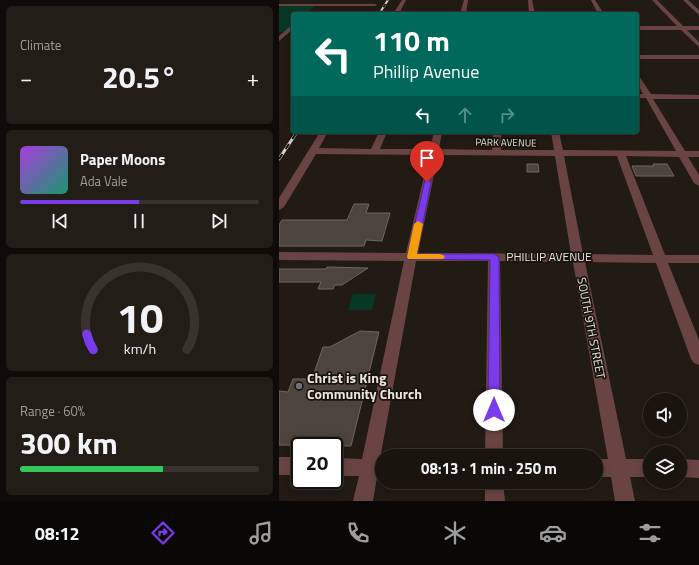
<!DOCTYPE html>
<meta charset="utf-8">
<style>
:root{--surface:#1a140f;--page:#231d18;--text:#f1f3f6;--muted:#9f9e9e;--line:#38332f;--accent:#7c3aed}
body{margin:0;font-family:"Titillium Web",sans-serif;background:var(--page);color:var(--text);height:100vh;display:flex;flex-direction:column;font-size:15px;white-space:nowrap}
*{box-sizing:border-box;margin:0}
p{font-size:13px;color:var(--muted)}
.icon{flex:none;width:22px;height:22px;fill:none;stroke:currentColor;stroke-width:2;stroke-linecap:round;stroke-linejoin:round}
.map{position:relative;flex:1;overflow:hidden}
.sheet{display:flex;flex-direction:column;gap:6px;padding:6px;background:#0e0b08;width:279px}
.sheet>*{flex:none}
.hud{position:absolute;left:12px;top:12px;width:348px;height:122px;border-radius:4px;box-shadow:0 2px 10px #0003,0 0 0 1px var(--line);background:#00695c;color:#fff;overflow:hidden}
.fabs{position:absolute;left:364px;top:393px;display:grid;gap:8px}
.fabs a{display:grid;place-items:center;width:44px;height:44px;border-radius:50%;background:var(--surface);box-shadow:0 2px 10px #0003,0 0 0 1px var(--line);font-size:20px}
.speed{position:absolute;left:12px;top:437px;display:flex;gap:8px;font-size:20px;font-weight:700;text-align:center}
.speed>*{display:grid;place-content:center;width:52px;height:52px;border-radius:50%;background:var(--surface);box-shadow:0 2px 10px #0003,0 0 0 1px var(--line);line-height:1}
.speed .limit{border:2px solid #111;border-radius:6px;background:#fff;color:#111}
.pin{position:absolute;display:grid;place-items:center;width:34px;height:34px;color:#fff;margin:-41px -17px;border-radius:50% 50% 50% 0;rotate:-45deg;box-shadow:0 0 4px #0007}
.pin .icon{rotate:45deg}
.me{position:absolute;width:44px;margin:-22px;rotate:0deg;stroke-linejoin:round;filter:drop-shadow(0 0 3px #0008)}
.turn{display:flex;align-items:center;gap:14px;height:84px;padding:0 16px;font-size:18px}
.turn .icon{width:52px;height:52px;stroke-width:2.5}
.turn b{display:block;font-size:28px;line-height:34px}
.lanes{display:flex;align-items:center;height:38px;padding:0 16px;background:#0003;justify-content:center;gap:20px;direction:ltr}
.lanes .off{opacity:.35}
.big{font-size:30px;font-weight:700;line-height:1.1}
.sheet .widget{flex:1;display:flex;flex-direction:column;justify-content:center;gap:6px;min-width:0;padding:0 14px;border-radius:6px;background:var(--page)}
.sheet .dial{align-items:center;gap:0}
.dial svg{height:104px;overflow:visible;fill:none;stroke:var(--line);stroke-width:7;stroke-linecap:round;text-anchor:middle}
.dial text{fill:var(--text);stroke:none}
.song{display:flex;align-items:center;gap:12px}
.cover{width:48px;height:48px;border-radius:6px;background:linear-gradient(135deg,hsl(280 70% 55%),hsl(160 70% 35%))}
.played{height:4px;border-radius:2px;background:linear-gradient(90deg,var(--accent) 50%,var(--line) 50%)}
.keys{display:flex;justify-content:space-around;direction:ltr}
.heat{display:flex;justify-content:space-between;align-items:center;font-size:22px;direction:ltr}
.charge{height:6px;border-radius:3px;background:linear-gradient(90deg,#34c759 60%,var(--line) 0)}
.trip{position:absolute;left:96px;top:449px;width:228px;height:40px;border-radius:20px;background:var(--surface);box-shadow:0 2px 10px #0003,0 0 0 1px var(--line);font-weight:700;line-height:40px;text-align:center}
.tab-bar{display:flex;height:64px;justify-content:space-around;align-items:center;background:#0a0806;color:var(--muted)}
.tab-bar .icon{width:28px;height:28px}
.tab-bar .active{color:var(--accent)}
.tab-bar b{font-size:18px;color:var(--text)}
main{display:flex;flex:1;min-height:0}
.map>svg:first-child{display:block}
</style>
<main>
<section class="sheet">
<div class="widget"><p>Climate</p>
<div class="heat"><a>−</a><b class="big">20.5°</b><a>+</a></div>
</div>
<div class="widget">
<div class="song"><i class="cover"></i><div><b>Paper Moons</b><p>Ada Vale</p></div></div>
<div class="played"></div>
<div class="keys"><svg class="icon" aria-label="previous" viewBox="0 0 24 24"><path d="M18 5L8 12l10 7zM5 5v14"/></svg><svg class="icon" aria-label="pause" viewBox="0 0 24 24"><path d="M8 5v14M16 5v14"/></svg><svg class="icon" aria-label="next" viewBox="0 0 24 24"><path d="M6 5l10 7-10 7zM19 5v14"/></svg></div>
</div>
<div class="widget dial"><svg viewBox="0 0 100 80">
<path d="M14 69A42 42 0 1 1 86 69"/>
<path d="M14 69A42 42 0 0 1 9 57" stroke="#7c3aed"/>
<text x="50" y="56" font-size="32" font-weight="700">10</text>
<text x="50" y="72" font-size="11">km/h</text>
</svg></div>
<div class="widget"><p>Range · 60%</p><b class="big">300 km</b><div class="charge"></div></div>
</section>
<div class="map">
<svg width="420" height="501" viewBox="0 0 420 501">
<rect width="100%" height="100%" fill="#221b14"/>
<path fill="#073826" d="M0,5H37L27,14H14V26L8,32H0Z
M74,294H97L93,310H69Z"/>
<path fill="#4c443d" stroke="#6f665e" d="M248,164H259L260,172H248Z
M374,164H388L395,176H357L353,166H375Z
M75,204H90L87,213H111L103,241L87,240L85,246H0V225L3,220H68Z
M48,267L89,268L63,285H56L54,289H39L42,282H0V269H47Z
M81,331L100,332L72,446L0,445V391L9,392L14,379H33L44,347H51Z"/>
<g fill="none" stroke-linecap="round" stroke-linejoin="round">
<path fill="#6a4443" fill-rule="evenodd" d="M123,0H127L120,14H114Z
M185,0H189L187,14H181Z
M249,0H253L256,14H250Z
M312,0H316L325,14H319Z
M373,0H378L404,26H420V30H408L420,42V47L402,30H358V26H398Z
M404,0H409L420,10V15Z
M0,4H96L98,5L96,6H0Z
M14,24V29L0,41V36Z
M358,55H420V59H358Z
M358,75L360,76L372,94L420,95V99H374L406,151H420V157H409L420,175V186L415,183L400,157L347,156L386,255H420V263H389L420,340V365L415,363L412,359L377,263L306,262L347,459H371V477H351L356,501H336L332,477H317V459H329L294,262L221,261L224,456H206L209,261H137L101,459H103V477H98L94,501H74L80,476H55V458L83,459L125,261L0,260V252L127,253L150,155L37,154L5,207L0,210V198L41,132H49L40,148L92,149L100,132H108L101,149H151L155,132H163L160,149L213,150L214,132H222V150H275L272,132H280L284,150L397,151L367,98H358V94H364L358,83ZM159,155L276,156L292,254L139,253ZM285,156H338L374,255L304,254Z
M0,457H21V475H0Z
M401,459L420,460V478L401,477Z
M206,482H224L226,501H206Z"/>
<g stroke="#d3cfca" stroke-width="2">
<path id="rail-far1" d="M100,14L109,0"/>
</g>
<g stroke="#d3cfca" stroke-width="3">
<path id="rail" d="M0,159L18,132"/>
</g>
<use href="#rail-far1" stroke="#18120b" stroke-width="1.5" stroke-dasharray="4" stroke-linecap="butt"/>
<use href="#rail" stroke="#18120b" stroke-width="2" stroke-dasharray="6" stroke-linecap="butt"/>
</g>
<path fill="#7c3aed" stroke="#51269a" d="M146,180H151L152,182L138,254H215L220,257L221,410L220,414L215,416L211,414L209,410L211,260L129,259L128,257Z"/>
<path fill="#f59e0b" d="M139,221L144,224L138,254H161L164,255L166,257L164,259H129L128,257L135,224Z"/>
<circle fill="#6b7280" stroke="#18120b" stroke-width="1.5" cx="20" cy="386" r="4"/>
<g text-anchor="middle" stroke-width="3.5" stroke-linejoin="round" paint-order="stroke">
<g font-size="10" fill="#e9e5e0" stroke="#18120b">
<text transform="translate(227 142) rotate(1)" y="4">PARK AVENUE</text>
</g>
<g font-size="12" fill="#e9e5e0" stroke="#18120b">
<text x="270" y="261">PHILLIP AVENUE</text>
<text transform="translate(312 328) rotate(79)" y="4">SOUTH 9TH STREET</text>
</g>
<g font-size="14" font-weight="bold" fill="#e9e5e0" stroke="#18120b" text-anchor="start">
<text x="28" y="383">Christ is King<tspan x="28" dy="16">Community Church</tspan></text>
</g>
</g>
</svg>
<div class="fabs">
<a><svg class="icon" aria-label="sound" viewBox="0 0 24 24"><path d="M4 9h4l5-4v14l-5-4H4zM17 9q2 3 0 6"/></svg></a>
<a><svg class="icon" aria-label="layers" viewBox="0 0 24 24"><path d="M12 4l9 5-9 5-9-5zM3 14l9 5 9-5"/></svg></a>
</div>
<div class="speed"><div class="limit">20</div></div>
<div class="pin" style="left:148px;top:182px;background:#d93025"><svg class="icon" aria-label="arrive" viewBox="0 0 24 24"><path d="M6 21V4h12l-3 4 3 4H6"/></svg></div>
<svg class="me" style="left:215px;top:410px" viewBox="-20 -20 40 40"><circle r="19" fill="#fff"/><path d="M0-13L10 11 0 6-10 11z" fill="#7c3aed"/></svg>
<div class="trip">08:13 · 1 min · 250 m</div>
<div class="hud">
<div class="turn"><svg class="icon" aria-label="left" viewBox="0 0 24 24"><path d="M17 20v-9H6M10 6l-5 5 5 5"/></svg><div><b>110 m</b>Phillip Avenue</div></div>
<div class="lanes"><svg class="icon" aria-label="left" viewBox="0 0 24 24"><path d="M17 20v-9H6M10 6l-5 5 5 5"/></svg><svg class="icon off" aria-label="ahead" viewBox="0 0 24 24"><path d="M12 20V5M6 11l6-6 6 6"/></svg><svg class="icon off" aria-label="right" viewBox="0 0 24 24"><path d="M7 20v-9h11M14 6l5 5-5 5"/></svg></div>
</div>
</div>
</main>
<nav class="tab-bar">
<b>08:12</b>
<svg class="icon active" aria-label="directions" viewBox="0 0 24 24"><path d="M12 3l9 9-9 9-9-9zM9 14v-3h6M13 9l2 2-2 2"/></svg>
<svg class="icon" aria-label="music" viewBox="0 0 24 24"><path d="M9 18V5l10-2v13"/><circle cx="6" cy="18" r="3"/><circle cx="16" cy="16" r="3"/></svg>
<svg class="icon" aria-label="phone" viewBox="0 0 24 24"><path d="M5 4h4l2 5-3 2q2 4 5 5l2-3 5 2v4C11 20 4 13 5 4z"/></svg>
<svg class="icon" aria-label="climate" viewBox="0 0 24 24"><path d="M12 3v18M4 7l16 10M4 17L20 7"/></svg>
<svg class="icon" aria-label="car" viewBox="0 0 24 24"><path d="M5 17H2v-5l4-1 3-4h7l3 4 3 1v5h-3M9 17h6M6 11h13"/><circle cx="7" cy="17" r="2"/><circle cx="17" cy="17" r="2"/></svg>
<svg class="icon" aria-label="filters" viewBox="0 0 24 24"><path d="M4 7h16M4 17h16"/><circle cx="9" cy="7" r="2"/><circle cx="15" cy="17" r="2"/></svg>
</nav>
